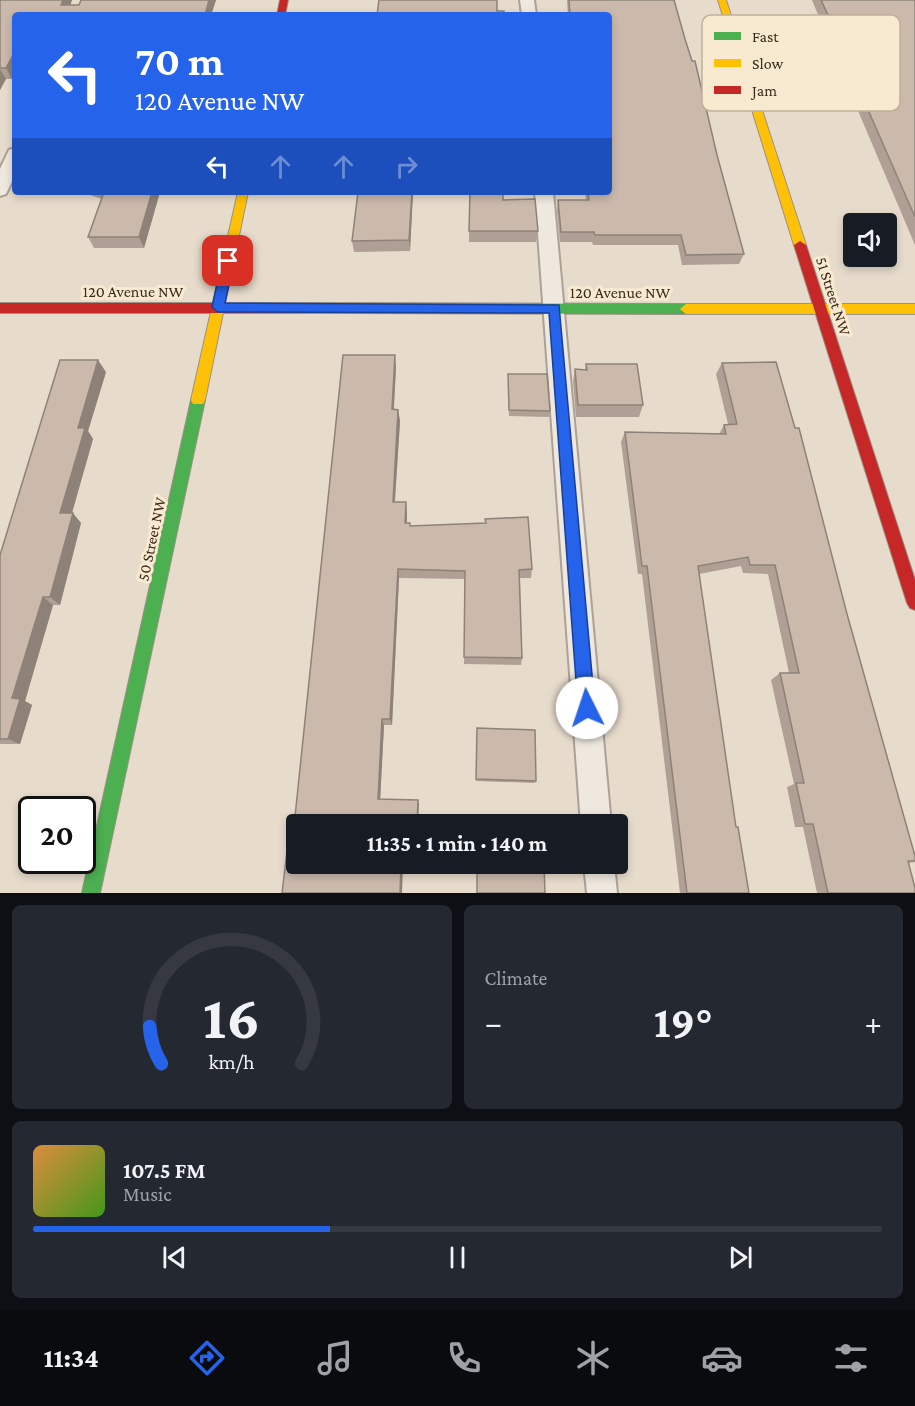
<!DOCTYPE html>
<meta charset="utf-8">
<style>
:root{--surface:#171b24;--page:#242831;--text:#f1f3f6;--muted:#9ea1a6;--line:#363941;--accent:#2563eb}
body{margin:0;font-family:"Crimson Pro",serif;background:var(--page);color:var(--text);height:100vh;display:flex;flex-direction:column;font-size:22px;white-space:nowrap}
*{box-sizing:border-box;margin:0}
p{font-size:20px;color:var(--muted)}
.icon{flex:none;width:33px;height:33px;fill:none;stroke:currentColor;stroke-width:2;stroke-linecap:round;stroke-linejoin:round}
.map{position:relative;height:893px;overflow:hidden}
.drawer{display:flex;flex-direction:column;gap:12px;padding:12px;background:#0d0f14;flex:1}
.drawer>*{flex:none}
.guide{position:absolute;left:12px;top:12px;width:600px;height:183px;border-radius:6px;box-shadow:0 3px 9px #0003;background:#2563eb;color:#fff;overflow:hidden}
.buttons{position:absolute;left:843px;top:213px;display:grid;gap:12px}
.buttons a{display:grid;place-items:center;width:54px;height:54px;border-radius:6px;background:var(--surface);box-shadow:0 3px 9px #0003;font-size:30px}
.speed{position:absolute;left:18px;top:796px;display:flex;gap:12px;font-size:30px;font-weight:700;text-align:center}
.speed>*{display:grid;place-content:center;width:78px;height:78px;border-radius:50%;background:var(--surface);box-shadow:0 3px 9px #0003;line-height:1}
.speed .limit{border:3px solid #111;border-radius:9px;background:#fff;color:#111}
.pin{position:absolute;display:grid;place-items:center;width:51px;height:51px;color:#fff;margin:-26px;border-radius:12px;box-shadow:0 3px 9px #0006}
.me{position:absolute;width:66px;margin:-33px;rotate:356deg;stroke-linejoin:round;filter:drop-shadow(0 0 4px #0008)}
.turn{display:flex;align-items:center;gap:21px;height:126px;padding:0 24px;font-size:27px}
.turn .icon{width:78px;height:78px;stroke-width:2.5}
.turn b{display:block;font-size:42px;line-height:51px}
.lanes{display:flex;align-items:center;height:57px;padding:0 24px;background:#0003;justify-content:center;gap:30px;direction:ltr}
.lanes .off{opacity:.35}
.big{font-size:45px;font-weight:700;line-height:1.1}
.drawer .tile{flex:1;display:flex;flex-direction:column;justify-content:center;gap:9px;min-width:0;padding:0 21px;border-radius:9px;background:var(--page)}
.drawer .dial{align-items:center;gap:0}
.dial svg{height:156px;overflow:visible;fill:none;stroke:var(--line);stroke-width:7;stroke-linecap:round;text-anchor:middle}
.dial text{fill:var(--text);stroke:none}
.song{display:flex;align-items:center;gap:18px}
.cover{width:72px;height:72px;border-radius:9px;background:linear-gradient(135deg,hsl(30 70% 55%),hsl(100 70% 35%))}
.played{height:6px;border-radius:3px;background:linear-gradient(90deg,var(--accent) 35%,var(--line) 35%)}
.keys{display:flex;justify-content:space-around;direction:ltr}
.heat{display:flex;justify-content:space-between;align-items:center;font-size:33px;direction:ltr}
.drawer .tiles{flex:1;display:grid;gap:12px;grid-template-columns:1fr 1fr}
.tile:last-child{grid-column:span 2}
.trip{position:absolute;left:286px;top:814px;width:342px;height:60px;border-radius:6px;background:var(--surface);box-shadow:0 3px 9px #0003;font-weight:700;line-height:60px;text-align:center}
.dock{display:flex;height:96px;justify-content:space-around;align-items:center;background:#090b0e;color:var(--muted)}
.dock .icon{width:42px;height:42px}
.dock .current{color:var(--accent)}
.dock b{font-size:27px;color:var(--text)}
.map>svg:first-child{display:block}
</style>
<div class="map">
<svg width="915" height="893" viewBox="0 0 915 893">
<rect width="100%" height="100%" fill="#e7dccc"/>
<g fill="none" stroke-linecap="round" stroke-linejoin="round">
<g stroke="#aca196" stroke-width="4">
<path id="lane" d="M520,0H534L536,15H522Z
M15,148V175L6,194L0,196V169L9,150Z
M535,192H553L611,825H581Z
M584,864H614L617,893H587Z"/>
</g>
<g stroke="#9c9185" stroke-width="2">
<path id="fast" d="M348,303L686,304L692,309L686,314L348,313L342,308Z
M198,395L203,396L205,400L100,893H82L191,400L193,396Z"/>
</g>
<g stroke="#9c9185" stroke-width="2">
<path id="slow" d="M718,0H726L806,245L804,248L800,249L794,245Z
M238,192H248L205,400L203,404H193L191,400Z
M686,304H915V314H686L680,309Z"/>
</g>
<g stroke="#9c9185" stroke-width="2">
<path id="jam" d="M280,0H288L285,15H277Z
M800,241L806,245L915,580V610L910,608L907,603L794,245Z
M0,303H348L354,308L348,313H0Z"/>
</g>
<use href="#lane" fill="#eee8df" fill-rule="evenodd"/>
<use href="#fast" fill="#4caf50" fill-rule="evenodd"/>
<use href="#slow" fill="#ffc107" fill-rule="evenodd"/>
<use href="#jam" fill="#c62828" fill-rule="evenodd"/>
</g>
<path fill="#af9f94" d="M0,0H72L70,5H79L81,0H216L211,15H15V74L12,79H6L0,90Z
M567,0H674L744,254L739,264L682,265L678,245H593L592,242H560L557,210L558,200H586L585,192H609V15H568Z
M812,0H915V245L850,92L852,87L826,27H823Z
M81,192H160L144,248H94L88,237L102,199Z
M358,192H413L410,251L354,252L352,241Z
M470,192L503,200L538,231L536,242H469Z
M722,363L847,614L915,862L908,863L915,893H817L803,827H795L787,787L794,784L771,680L780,673H789L768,574L743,573L741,566L699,574L736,827L749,893H680L642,574H638L621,442L625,432L719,434L724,425L728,424L716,374Z
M586,364L643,405L639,417H576L573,381L575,369H585Z
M396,367L394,409L398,410L400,421L395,502L407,512V523L410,526L532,569L531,578H520L522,658L521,665L464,664L465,579L399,578L392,725H384L380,799L418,800L419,804L294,826Z
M106,372L88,431L93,439L72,513L81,523L60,605H53L25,701L32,705L20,744H0V555Z
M508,374L550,411L549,417L509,416Z
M477,728L536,781L535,783L476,781Z"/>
<path fill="#8e8278" d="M63,0H72L67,15L61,5Z
M209,0H216L211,15H205Z
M15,51V74L12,79L6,68Z
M0,69L6,79L0,90Z
M152,192H160L144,248L139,237Z
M412,192H413L410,251L409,240Z
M395,355L396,367L393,420L392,409Z
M98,360L106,372L88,431L93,439L69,523L60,513L78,428Z
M398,410L400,421L394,512L393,502Z
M406,502L407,512V532L405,523Z
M73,513L81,523L60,605L50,597Z
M398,569L399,578L392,725L390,719Z
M43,597L53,605L25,701L32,705L20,744L8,739L12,698Z
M382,719L384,725L380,803L378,799Z
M418,800L419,804L418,825H417Z
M401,864H403L402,893H400Z"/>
<path fill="#cbb9ac" stroke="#8e8278" stroke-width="1.5" d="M0,0H63L61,5H79L81,0H209L205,15H15V51L6,68H0Z
M379,0H497V11H504V15H377Z
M569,0H674L685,39L692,61H695L717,155L744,254L686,255L681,235H595L594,232H561L558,200H589L588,192H609V15H570Z
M821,0H915V217L855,80H860L831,15H828Z
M104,192H152L139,237H88Z
M358,192H412L409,240L352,241Z
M470,192H503V200L535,199L538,231H469Z
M343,355H395L392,409L398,410L393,502H406L405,523H410V526L486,523L485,519L528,517L532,569L519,570L522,658L464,657L465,571L398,569L390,719H382L378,799L418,800L417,825H297V864H401L400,893H282L290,826H294Z
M60,360H98L78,428H85L60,513H73L50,597H43L12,698L20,699L8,739H0V555Z
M776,362L795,428H799L847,614L915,856V861H908L915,888V893H828L813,824H805L796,783H804L780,673H799L775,565H750L748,557L698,566L736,827H738L749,893H687L647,566H642L625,432L726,434L724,425L737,424L722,363Z
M586,364H637L643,405H578L575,369L587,370Z
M508,374H547L550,411L509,410Z
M477,728L535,730L536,781L476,779Z
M477,864H544L545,893H477Z"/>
<path fill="#2563eb" stroke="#184099" stroke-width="1.5" d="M228,257L234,261L225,303L559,305L595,708L592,714L587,716L581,714L578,708L549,313L218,312L212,307L222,261Z"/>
<g text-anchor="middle" stroke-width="6" stroke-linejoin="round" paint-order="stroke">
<g font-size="16" fill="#3b291c" stroke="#f8ead1">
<text x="133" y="297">120 Avenue NW</text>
<text x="620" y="298">120 Avenue NW</text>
<text transform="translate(834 296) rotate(72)" y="6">51 Street NW</text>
<text transform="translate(151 539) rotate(-78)" y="6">50 Street NW</text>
</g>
</g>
<rect x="702" y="15" width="198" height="96" rx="9" fill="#f8ead1" stroke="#bfb09b" stroke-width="1.5"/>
<rect x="714" y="32" width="27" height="8" fill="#4caf50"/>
<rect x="714" y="59" width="27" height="8" fill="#ffc107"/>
<rect x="714" y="86" width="27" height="8" fill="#c62828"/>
<g font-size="16" fill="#3b291c">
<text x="752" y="42">Fast</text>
<text x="752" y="69">Slow</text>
<text x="752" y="96">Jam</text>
</g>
</svg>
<div class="buttons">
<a><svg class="icon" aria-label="sound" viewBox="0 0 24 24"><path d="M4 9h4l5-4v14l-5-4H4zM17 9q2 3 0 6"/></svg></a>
</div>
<div class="speed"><div class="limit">20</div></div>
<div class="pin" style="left:228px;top:261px;background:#d93025"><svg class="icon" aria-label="arrive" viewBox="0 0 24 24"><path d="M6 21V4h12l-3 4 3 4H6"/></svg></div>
<svg class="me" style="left:587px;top:708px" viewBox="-20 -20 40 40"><circle r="19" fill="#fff"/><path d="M0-13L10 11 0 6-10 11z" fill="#2563eb"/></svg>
<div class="trip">11:35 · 1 min · 140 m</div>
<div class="guide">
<div class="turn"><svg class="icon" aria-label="left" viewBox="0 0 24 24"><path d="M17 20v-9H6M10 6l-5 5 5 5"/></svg><div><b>70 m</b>120 Avenue NW</div></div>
<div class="lanes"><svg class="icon" aria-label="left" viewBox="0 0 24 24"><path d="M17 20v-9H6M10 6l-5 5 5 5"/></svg><svg class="icon off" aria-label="ahead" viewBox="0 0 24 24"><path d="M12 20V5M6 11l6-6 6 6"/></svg><svg class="icon off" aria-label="ahead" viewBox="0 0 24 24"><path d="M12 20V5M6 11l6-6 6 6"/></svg><svg class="icon off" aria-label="right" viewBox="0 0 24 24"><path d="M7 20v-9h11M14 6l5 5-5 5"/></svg></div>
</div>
</div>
<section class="drawer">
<div class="tiles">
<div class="tile dial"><svg viewBox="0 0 100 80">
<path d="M14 69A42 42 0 1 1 86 69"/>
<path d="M14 69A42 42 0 0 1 8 50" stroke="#2563eb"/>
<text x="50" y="56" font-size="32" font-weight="700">16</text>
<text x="50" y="72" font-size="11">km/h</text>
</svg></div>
<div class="tile"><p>Climate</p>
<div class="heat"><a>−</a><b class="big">19°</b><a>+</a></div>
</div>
<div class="tile">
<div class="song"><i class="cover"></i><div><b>107.5 FM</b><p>Music</p></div></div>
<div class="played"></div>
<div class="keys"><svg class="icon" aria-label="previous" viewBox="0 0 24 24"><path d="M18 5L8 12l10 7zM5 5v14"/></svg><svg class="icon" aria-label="pause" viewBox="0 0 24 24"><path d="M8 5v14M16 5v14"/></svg><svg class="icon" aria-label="next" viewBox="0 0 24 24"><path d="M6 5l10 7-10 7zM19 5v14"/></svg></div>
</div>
</div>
</section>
<nav class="dock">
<b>11:34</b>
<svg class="icon current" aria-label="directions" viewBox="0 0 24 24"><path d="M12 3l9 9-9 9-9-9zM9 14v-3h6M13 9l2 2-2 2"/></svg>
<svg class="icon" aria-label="music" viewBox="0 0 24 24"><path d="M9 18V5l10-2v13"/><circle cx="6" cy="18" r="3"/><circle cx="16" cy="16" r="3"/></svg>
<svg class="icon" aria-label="phone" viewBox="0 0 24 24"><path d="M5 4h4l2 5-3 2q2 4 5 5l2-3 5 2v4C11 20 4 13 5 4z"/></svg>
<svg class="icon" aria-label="climate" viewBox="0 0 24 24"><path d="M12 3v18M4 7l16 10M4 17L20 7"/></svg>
<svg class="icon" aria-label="car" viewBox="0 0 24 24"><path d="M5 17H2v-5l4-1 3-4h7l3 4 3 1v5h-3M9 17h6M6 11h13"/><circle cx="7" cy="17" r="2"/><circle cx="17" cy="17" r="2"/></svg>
<svg class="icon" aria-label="filters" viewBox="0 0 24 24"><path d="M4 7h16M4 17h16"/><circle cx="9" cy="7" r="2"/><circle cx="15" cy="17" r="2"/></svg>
</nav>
